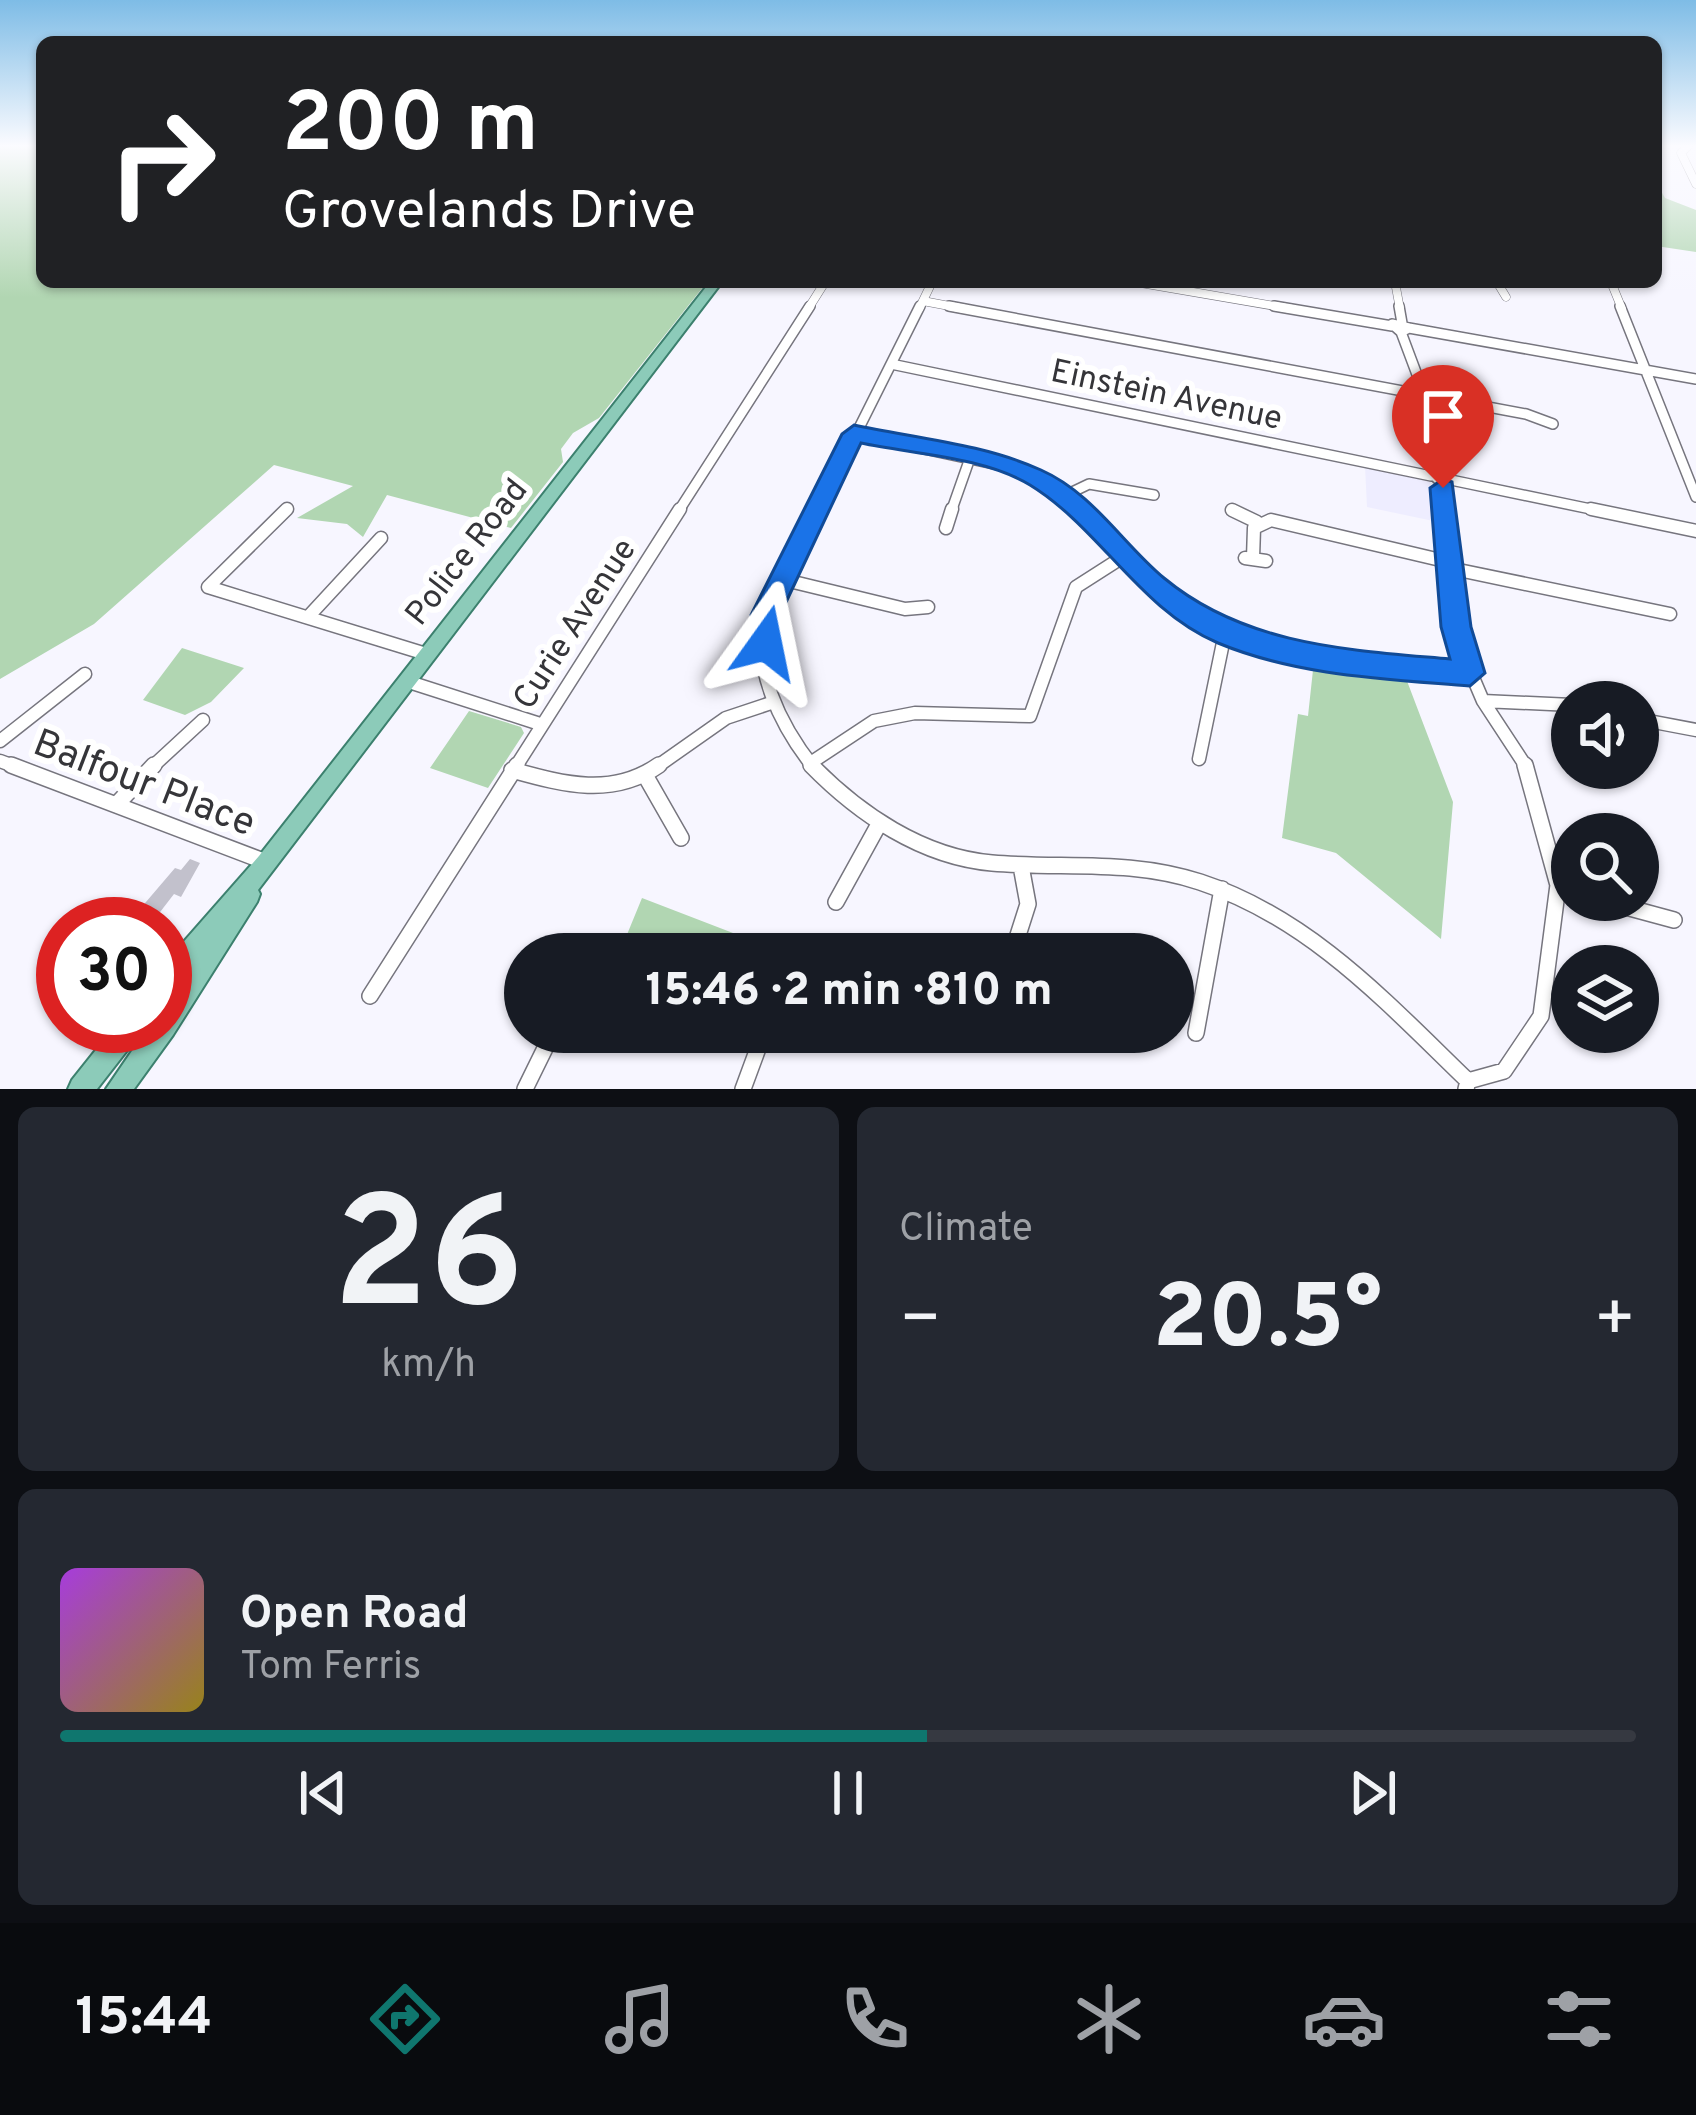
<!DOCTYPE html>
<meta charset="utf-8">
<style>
:root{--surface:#171b24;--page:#242831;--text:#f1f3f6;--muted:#9ea1a6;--line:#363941;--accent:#0f766e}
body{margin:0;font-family:Overpass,sans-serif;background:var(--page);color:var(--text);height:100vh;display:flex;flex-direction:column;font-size:45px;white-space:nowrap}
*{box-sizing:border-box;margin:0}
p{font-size:39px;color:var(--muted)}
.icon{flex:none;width:66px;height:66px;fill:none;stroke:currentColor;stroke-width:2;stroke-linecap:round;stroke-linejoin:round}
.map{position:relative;height:1089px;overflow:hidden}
.details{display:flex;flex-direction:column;gap:18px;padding:18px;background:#0d0f14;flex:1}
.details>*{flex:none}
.top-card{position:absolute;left:36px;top:36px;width:1626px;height:252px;border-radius:18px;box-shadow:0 3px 9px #0004;background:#202124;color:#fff;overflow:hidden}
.buttons{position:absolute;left:1551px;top:681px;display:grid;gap:24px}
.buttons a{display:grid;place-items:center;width:108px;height:108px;border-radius:50%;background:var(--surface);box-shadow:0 3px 9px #0004;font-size:60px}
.speed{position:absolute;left:36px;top:897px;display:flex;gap:24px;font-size:60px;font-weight:700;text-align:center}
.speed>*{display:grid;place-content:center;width:156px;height:156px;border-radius:50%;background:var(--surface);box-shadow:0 3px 9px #0004;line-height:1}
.speed .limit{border:18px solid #d22;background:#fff;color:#111}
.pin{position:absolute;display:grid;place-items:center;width:102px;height:102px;color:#fff;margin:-123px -51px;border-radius:50% 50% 50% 0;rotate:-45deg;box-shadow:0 0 12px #0007}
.pin .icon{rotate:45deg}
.me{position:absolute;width:132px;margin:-66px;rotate:12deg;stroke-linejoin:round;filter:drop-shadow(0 0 9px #0008)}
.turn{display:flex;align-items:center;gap:42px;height:252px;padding:0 48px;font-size:54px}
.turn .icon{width:156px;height:156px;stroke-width:2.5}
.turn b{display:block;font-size:84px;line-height:102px}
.big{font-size:90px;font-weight:800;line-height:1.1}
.details .widget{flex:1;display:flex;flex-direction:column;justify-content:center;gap:18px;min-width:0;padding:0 42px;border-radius:18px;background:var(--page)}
.details .dial{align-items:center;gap:0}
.dial b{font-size:156px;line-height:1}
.song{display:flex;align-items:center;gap:36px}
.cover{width:144px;height:144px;border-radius:18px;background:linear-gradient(135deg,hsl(280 70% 55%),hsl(50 70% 35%))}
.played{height:12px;border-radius:6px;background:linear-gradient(90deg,var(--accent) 55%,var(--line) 55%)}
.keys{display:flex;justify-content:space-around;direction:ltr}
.heat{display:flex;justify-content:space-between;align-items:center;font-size:66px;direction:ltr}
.details .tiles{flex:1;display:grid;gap:18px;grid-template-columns:1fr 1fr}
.widget:last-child{grid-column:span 2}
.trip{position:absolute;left:504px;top:933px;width:690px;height:120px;border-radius:60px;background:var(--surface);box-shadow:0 3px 9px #0004;font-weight:800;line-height:120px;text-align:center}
.tabs{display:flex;height:192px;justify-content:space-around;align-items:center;background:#090b0e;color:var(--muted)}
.tabs .icon{width:84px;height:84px}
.tabs .active{color:var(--accent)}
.tabs b{font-size:54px;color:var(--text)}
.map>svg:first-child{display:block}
</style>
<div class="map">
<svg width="1696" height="1089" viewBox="0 0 1696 1089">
<rect width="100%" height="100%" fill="#f7f6ff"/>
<path fill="#eeedff" d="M1365,466L1430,482L1438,522L1367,507Z"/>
<path fill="#b1d6b2" d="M0,146H42V282H707L599,418L573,433L561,449L563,462L511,528L387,495L363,537L347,524L297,518L353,486L274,465L94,624L0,679Z
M1656,182L1665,198L1696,210V252L1656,246Z
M182,648L244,668L211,702L185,715L143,700Z
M1313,670L1407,681L1453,802L1441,939L1336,853L1282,838L1298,714L1308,716Z
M469,711L521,727L524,733L488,788L430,768Z
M642,898L759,943L757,954H619Z"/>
<path fill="#c2c1cc" d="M190,859L200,863L181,897L174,894L157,916L140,909L175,868L181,870Z"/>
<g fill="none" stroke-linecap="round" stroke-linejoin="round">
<g stroke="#76757e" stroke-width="9">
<path id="street-far3" d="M1688,146L1681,153L1696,184
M1135,282L1292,309
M1395,282L1400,309
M1497,282L1506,297
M1611,282L1622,309
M923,301L965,309
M808,309L825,282
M919,309L932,282"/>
</g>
<g stroke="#76757e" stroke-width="12">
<path id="street-far2" d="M949,306L1526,414L1553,424
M1274,306L1392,326
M1399,306L1402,323
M1620,306L1696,497
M1392,324L1409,328L1401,332Z
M1409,328L1696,379
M1401,332L1425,396L1441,473
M891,364L1431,476
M854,434L1017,469L1087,512
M1441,473L1451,480L1443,484L1432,474Z
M1451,480L1605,512
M1443,484L1446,512
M1066,495L1089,484L1154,495
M1232,510L1236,512
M678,512L810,306
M817,512L920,306
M951,512L970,458"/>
</g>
<g stroke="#76757e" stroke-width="15">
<path id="street-far1" d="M287,509L208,587L426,654
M1083,509C1118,540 1146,579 1183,608C1263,669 1374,666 1470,673
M1446,509L1460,647L1483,701L1527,768
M1591,509L1696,531
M1232,510L1257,522
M946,528L952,509
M1245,558L1266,561
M1253,558L1254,528L1271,520L1449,562
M1449,568L1670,614
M781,579L905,609L928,607
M308,617L381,538
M406,681L540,724
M1483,701L1572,705
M1638,719L1696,730
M0,741L85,674
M1199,759L1225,633
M0,761L19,768
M812,762L874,721L915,713L1030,716L1076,587L1126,555
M151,768L203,720
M515,768L680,509
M655,768L726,718L774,702
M814,768C782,728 748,664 767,611C780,576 802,542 818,509"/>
</g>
<g stroke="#76757e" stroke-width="18">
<path id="street" d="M11,765L266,862
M811,765C859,814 922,857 992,863C1064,869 1130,859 1200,882C1310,918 1387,1003 1468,1081
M512,770C563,784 612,798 659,765
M645,775L681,838
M116,805L154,765
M1600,900L1674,920
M836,902L879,824
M1012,954L1028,904L1021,866
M370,996L517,765
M1196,1033L1222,889
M525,1089L553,1032
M743,1089L764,1032
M1466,1089L1468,1081L1504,1071L1541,1016L1558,885L1525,765"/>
</g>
<g stroke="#3c806e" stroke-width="4">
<path id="primary" d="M710,282H722L258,890L260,894L257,902L173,1035L134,1089H106L149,1026H165V1002L174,988L165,993V963L259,856Z
M115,1026H142L139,1035L97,1089H68L72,1080Z"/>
</g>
<use href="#street-far3" stroke="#fff" stroke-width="8"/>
<use href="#street-far2" stroke="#fff" stroke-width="9"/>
<use href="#street-far1" stroke="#fff" stroke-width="12"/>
<use href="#street" stroke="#fff" stroke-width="15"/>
<use href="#primary" fill="#8ccbb9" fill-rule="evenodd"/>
</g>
<linearGradient id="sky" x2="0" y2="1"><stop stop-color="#7ebce6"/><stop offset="0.49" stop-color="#fbfbff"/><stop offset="1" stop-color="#fbfbff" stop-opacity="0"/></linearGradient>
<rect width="1696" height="298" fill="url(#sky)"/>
<path fill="#1a73e8" stroke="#114b97" stroke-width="3" d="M854,425C915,438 984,444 1041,470C1093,493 1122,543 1164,578C1246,646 1350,650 1450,659L1441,627L1430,488L1443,479L1452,482L1471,627L1485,673L1470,686C1386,679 1297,676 1218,643C1140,610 1100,528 1030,485C984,457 913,454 861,443L780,615L776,652H755L751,615L842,434Z"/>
<g text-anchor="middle" stroke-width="12" stroke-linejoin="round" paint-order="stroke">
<g font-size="33" fill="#353539" stroke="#fff">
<text transform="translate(1167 393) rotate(12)" y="12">Einstein Avenue</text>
<text transform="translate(465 551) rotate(-52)" y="12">Police Road</text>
<text transform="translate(573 623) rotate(-57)" y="12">Curie Avenue</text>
</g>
<g font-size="39" fill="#353539" stroke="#fff">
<text transform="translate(145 781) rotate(21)" y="14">Balfour Place</text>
</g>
</g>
</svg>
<div class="buttons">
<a><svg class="icon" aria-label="sound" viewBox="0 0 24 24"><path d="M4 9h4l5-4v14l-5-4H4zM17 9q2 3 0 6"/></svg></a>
<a><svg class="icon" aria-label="search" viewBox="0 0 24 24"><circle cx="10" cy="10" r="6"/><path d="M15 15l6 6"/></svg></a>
<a><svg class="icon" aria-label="layers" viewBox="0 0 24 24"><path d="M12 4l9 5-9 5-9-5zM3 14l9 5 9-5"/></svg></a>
</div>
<div class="speed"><div class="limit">30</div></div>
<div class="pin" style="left:1443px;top:488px;background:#d93025"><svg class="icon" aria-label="arrive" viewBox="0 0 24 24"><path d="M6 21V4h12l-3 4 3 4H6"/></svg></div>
<svg class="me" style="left:766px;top:643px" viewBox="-20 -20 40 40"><path d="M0-17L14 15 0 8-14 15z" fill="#1a73e8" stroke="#fff" stroke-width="4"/></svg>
<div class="trip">15:46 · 2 min · 810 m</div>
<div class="top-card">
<div class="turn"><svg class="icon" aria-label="right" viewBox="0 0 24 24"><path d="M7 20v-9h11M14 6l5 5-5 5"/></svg><div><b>200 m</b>Grovelands Drive</div></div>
</div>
</div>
<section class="details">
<div class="tiles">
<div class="widget dial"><b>26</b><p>km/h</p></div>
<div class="widget"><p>Climate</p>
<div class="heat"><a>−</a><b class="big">20.5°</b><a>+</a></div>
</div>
<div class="widget">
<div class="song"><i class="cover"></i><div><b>Open Road</b><p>Tom Ferris</p></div></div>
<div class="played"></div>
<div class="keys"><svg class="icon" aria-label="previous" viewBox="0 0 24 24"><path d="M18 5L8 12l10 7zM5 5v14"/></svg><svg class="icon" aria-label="pause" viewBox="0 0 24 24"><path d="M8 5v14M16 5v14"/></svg><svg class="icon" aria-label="next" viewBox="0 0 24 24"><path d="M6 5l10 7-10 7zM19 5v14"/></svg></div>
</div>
</div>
</section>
<nav class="tabs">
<b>15:44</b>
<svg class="icon active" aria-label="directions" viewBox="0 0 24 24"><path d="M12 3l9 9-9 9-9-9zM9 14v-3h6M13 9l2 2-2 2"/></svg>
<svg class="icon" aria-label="music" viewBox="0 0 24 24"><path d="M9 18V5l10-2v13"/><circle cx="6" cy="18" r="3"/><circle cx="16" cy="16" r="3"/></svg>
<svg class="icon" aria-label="phone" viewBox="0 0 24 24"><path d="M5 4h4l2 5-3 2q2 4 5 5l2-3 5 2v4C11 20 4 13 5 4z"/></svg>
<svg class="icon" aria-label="climate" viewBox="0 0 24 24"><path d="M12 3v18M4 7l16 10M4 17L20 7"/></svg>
<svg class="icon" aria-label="car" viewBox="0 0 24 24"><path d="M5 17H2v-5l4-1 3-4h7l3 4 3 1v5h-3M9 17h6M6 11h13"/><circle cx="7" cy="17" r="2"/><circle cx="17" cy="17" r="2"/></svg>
<svg class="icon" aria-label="filters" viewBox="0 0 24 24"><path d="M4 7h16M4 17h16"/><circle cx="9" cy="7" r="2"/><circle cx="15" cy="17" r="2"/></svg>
</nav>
